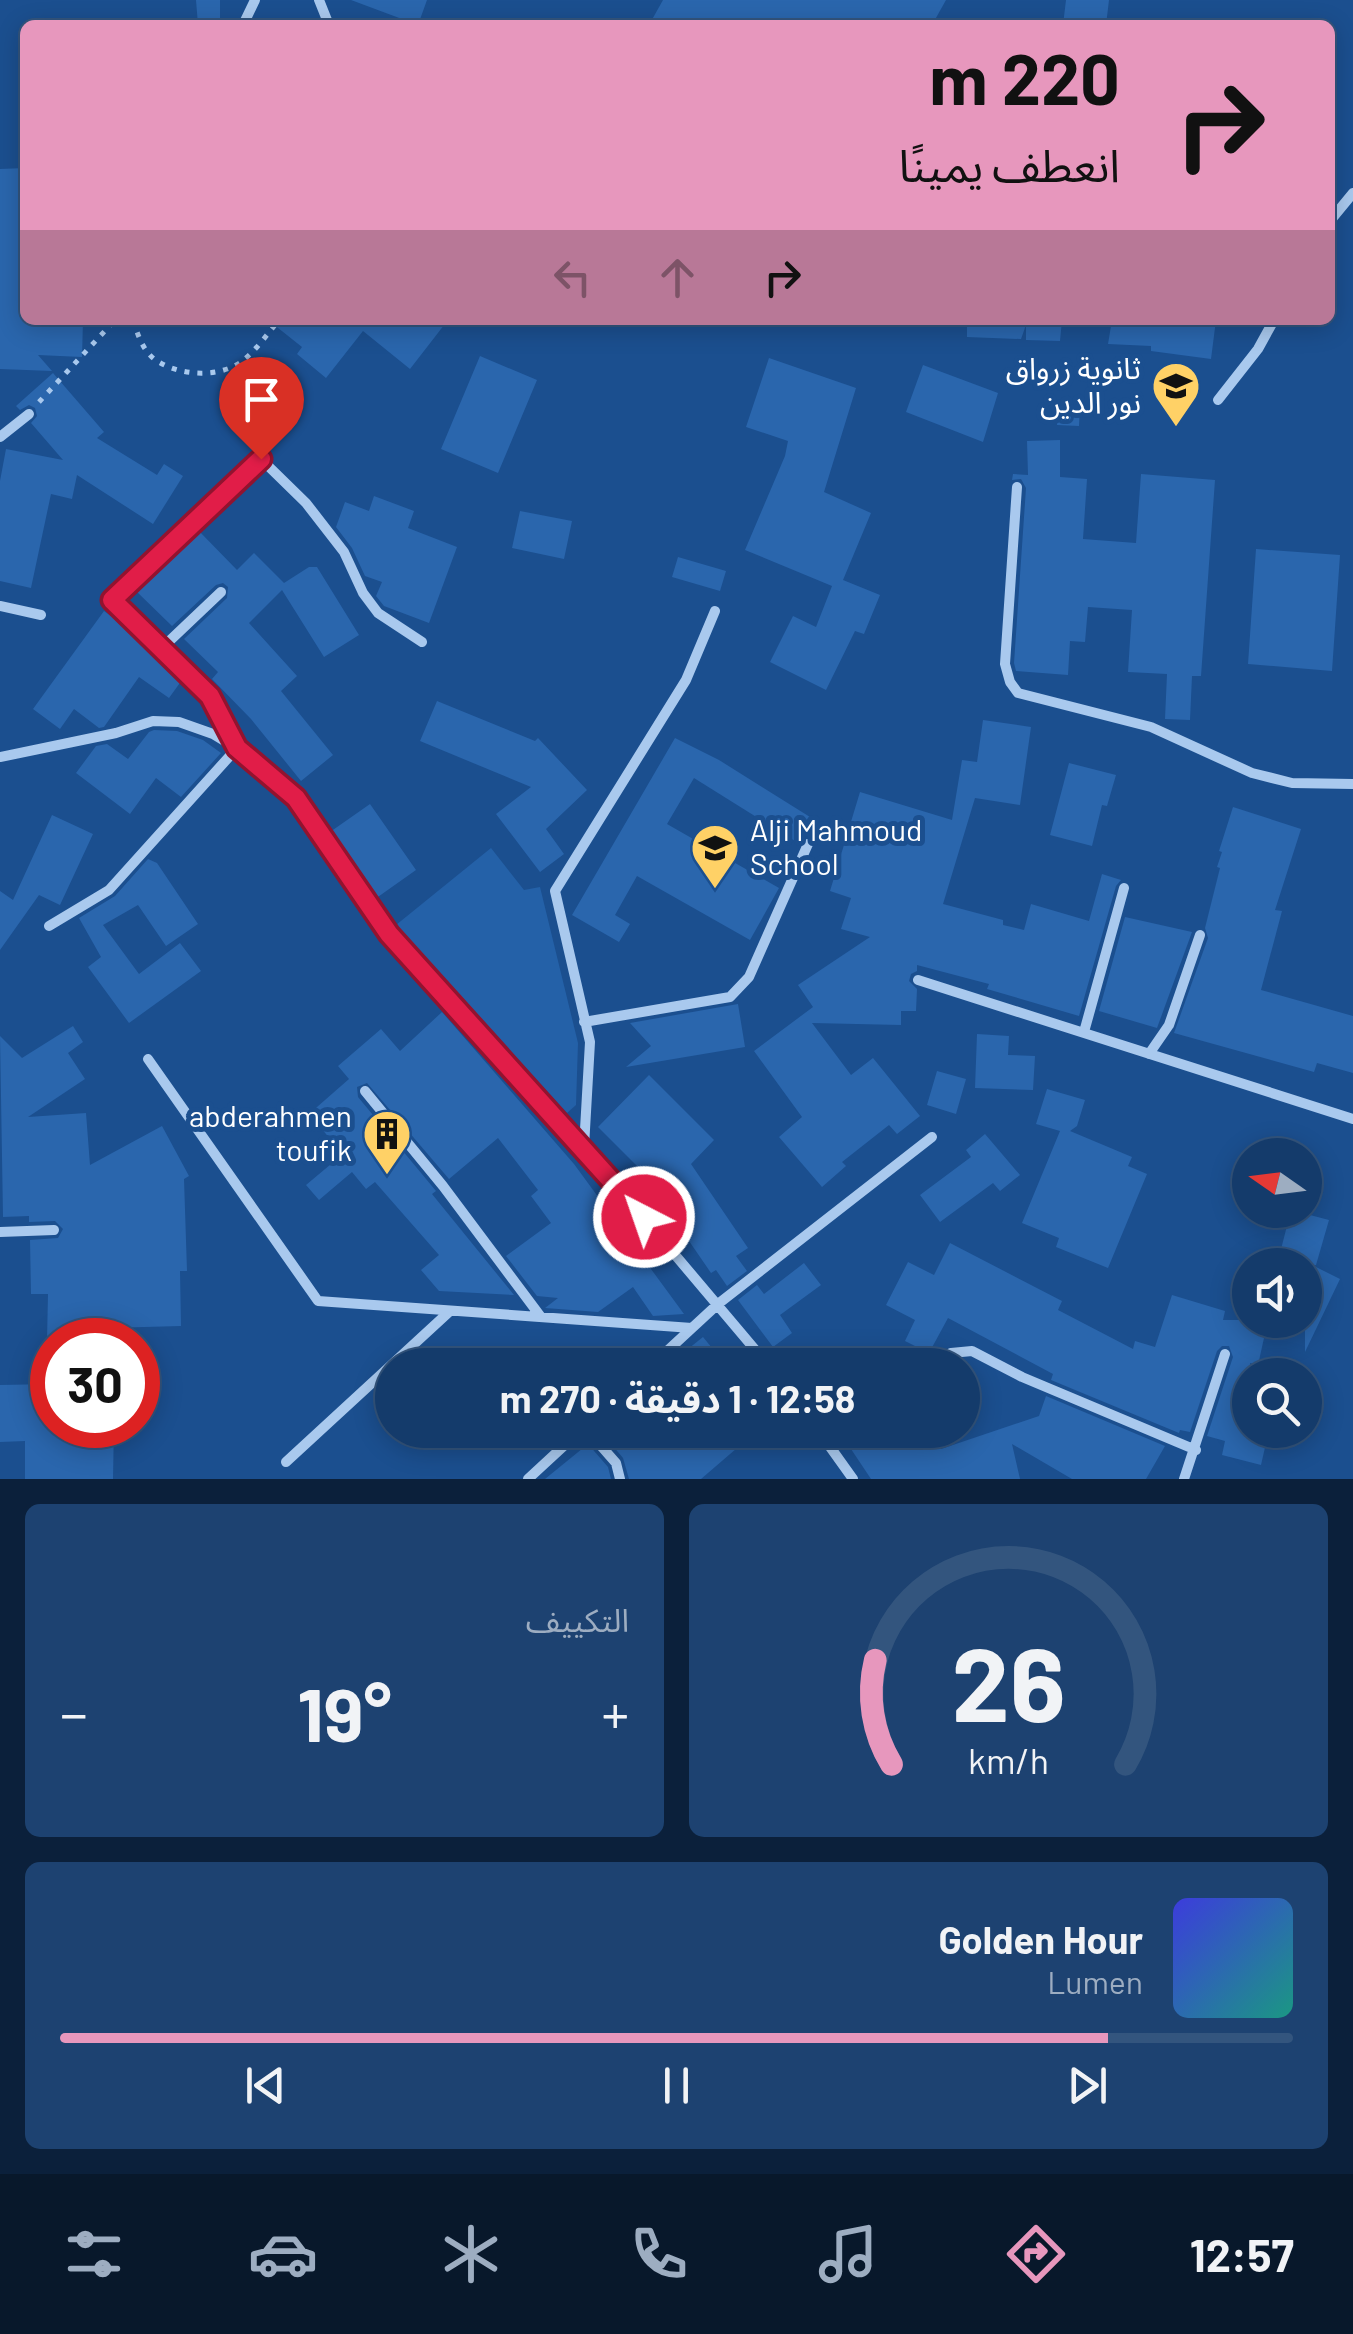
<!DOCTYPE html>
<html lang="ar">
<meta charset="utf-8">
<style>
:root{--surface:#143b6b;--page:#1d4271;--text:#f1f3f6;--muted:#9dadc1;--line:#33557e;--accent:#e797bd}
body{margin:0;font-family:Barlow,"Noto Sans Arabic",sans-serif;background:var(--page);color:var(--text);direction:rtl;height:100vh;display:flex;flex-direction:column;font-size:38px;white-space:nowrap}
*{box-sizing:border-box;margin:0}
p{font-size:32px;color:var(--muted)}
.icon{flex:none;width:55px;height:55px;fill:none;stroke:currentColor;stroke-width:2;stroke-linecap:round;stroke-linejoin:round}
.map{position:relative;height:1479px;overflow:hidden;direction:ltr}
.side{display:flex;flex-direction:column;gap:25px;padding:25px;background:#0b203b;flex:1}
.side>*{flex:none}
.hud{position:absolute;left:20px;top:20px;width:1315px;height:305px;border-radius:15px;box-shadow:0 5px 25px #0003,0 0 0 2px var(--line);direction:rtl;background:#e797bd;color:#111;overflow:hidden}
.needle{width:65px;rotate:284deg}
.controls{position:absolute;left:1232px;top:1138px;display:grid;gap:20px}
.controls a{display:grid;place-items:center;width:90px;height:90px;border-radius:50%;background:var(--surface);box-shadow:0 5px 25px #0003,0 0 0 2px var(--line);font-size:50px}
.speed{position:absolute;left:30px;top:1318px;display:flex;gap:20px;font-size:50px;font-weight:700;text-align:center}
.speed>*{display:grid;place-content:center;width:130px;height:130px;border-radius:50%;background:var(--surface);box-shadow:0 5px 25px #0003,0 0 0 2px var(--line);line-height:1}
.speed .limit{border:15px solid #d22;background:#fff;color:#111}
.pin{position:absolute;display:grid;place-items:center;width:85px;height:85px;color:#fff;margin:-102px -42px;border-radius:50% 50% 50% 0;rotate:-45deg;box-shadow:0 0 10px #0007}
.pin .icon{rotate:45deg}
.me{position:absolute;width:110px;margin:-55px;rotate:319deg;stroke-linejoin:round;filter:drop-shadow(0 0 8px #0008)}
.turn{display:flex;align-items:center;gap:35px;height:210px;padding:0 50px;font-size:45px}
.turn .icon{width:130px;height:130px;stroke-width:2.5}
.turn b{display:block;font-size:70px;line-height:85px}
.lanes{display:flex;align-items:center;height:95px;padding:0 50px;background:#0003;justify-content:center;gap:50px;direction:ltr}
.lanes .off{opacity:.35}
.big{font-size:75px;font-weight:700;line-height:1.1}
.side .widget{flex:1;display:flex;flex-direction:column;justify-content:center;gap:15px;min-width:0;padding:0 35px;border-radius:15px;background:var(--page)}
.side .dial{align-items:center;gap:0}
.dial svg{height:260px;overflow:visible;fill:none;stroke:var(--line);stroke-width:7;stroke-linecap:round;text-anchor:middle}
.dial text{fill:var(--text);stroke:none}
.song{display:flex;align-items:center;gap:30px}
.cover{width:120px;height:120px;border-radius:15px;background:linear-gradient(135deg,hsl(240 70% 55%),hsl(170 70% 35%))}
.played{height:10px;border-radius:5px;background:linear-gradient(90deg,var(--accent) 85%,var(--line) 85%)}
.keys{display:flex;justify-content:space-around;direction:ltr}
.heat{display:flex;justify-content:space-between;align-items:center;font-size:55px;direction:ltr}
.side .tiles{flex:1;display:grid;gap:25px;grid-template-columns:1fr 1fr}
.widget:last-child{grid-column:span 2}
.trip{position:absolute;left:375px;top:1348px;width:605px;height:100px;border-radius:50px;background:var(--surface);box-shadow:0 5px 25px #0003,0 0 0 2px var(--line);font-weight:700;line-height:100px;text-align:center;direction:rtl}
.menu{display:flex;height:160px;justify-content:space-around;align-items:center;background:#08182b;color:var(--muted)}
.menu .icon{width:70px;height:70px}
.menu .active{color:var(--accent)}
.menu b{font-size:45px;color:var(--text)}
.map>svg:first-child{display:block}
</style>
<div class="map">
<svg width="1353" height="1479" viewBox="0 0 1353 1479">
<rect width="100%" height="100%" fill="#1b4f8f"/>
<path fill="#2461a8" d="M491,848L524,890L540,887L578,1043L576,1105L567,1113L396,925Z"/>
<path fill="#2a66ad" d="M196,0H220V25H198Z
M351,0H427L418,25Z
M663,0H946L932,25H649Z
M1066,0H1109L1106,25H1063Z
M25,168V320H83L82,357L38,355L52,371L0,369V169Z
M268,320H448L410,369L363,331L326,378L297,354L302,347Z
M967,320H1062L1060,341L1026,340V325L1021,339L967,337Z
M1112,320H1216L1211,359L1151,351V346L1108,344Z
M480,356L537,380L498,473L441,449Z
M769,358L856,388L824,492L871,513L843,580L880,595L864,634L855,631L826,690L770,662L793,616L816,627L832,586L745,550L785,456L788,441L746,427Z
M923,365L998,393L983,442L906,412Z
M53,373L104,432L97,438L157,475L164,464L183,476L153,524L77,475L72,499L51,494L31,588L0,581V481L6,449L63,460L31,423L37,416L35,408L29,405L20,410L16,406Z
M1058,405L1080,406L1079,426L1057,425Z
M1060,440V477L1087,479L1083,539L1136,543L1141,474L1215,480L1201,676H1192L1190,720L1165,719L1167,674L1128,672L1132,610L1088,607L1085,642L1070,641L1068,675L1016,671L1014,663L1026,488L1021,479L1012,480L1013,474L1028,475L1027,441Z
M374,496L414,511L408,528L457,547L429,623L384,606L376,596L382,582L365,576L352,548L336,527L345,502L369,511Z
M520,511L572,521L564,559L512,548Z
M198,530L237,570L254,553L284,583L309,567H317L359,635L324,657L282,590L249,623L297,676L281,691L333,755L301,781L251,719L212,679L218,672L184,639L227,598L228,587L223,583L216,585L172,626L135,590Z
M1256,549L1340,555L1332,671L1248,664Z
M678,557L726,571L720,591L672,577Z
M104,611L128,628L182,680L169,698L139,677L104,727L99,728L74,709L60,729L33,709Z
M437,701L535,741L538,738L587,790L546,829L564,854L540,872L496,814L531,787L420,741Z
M983,720L1031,727L1020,805L975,798L943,904L1003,920V925L1024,930L1031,904L1089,921L1102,874L1121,880L1116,886L1079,1016L987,989L989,984L917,965V971L911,974L909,981L917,989L916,1011H901V1025L812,1023L851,1075L873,1058L920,1116L897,1134L889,1125L842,1162L846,1166L822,1187L779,1137L802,1117L754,1051L813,1007L798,985L870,937L841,929L851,898L830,891L860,792L952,820L962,760L977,762Z
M154,730L177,731L203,740L221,753L181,797L156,778L130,814L76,773L96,746L107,744L128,759L149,732Z
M675,738L719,760L810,817L795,841L694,778L667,824L779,888L750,940L637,876L615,915L630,924L619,942L572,915Z
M1069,763L1116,775L1107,806L1102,805L1092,846L1050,835Z
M370,804L416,870L375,899L330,832Z
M1233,807L1301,829L1275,910L1282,911L1261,990L1353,1016V1073L1317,1063L1314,1072L1174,1033L1208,938L1205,928L1220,868L1217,867L1222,852L1219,851Z
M52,815L93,834L60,905L39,895L0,950V891L13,900Z
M148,859L157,863L198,924L166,946L138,905L103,925L139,974L180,943L201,971L129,1023L88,967L101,957L79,918L115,896Z
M1125,917L1192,932L1157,1028L1099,1011Z
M738,1004L745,1047L626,1067L651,1046L630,1023Z
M442,1012L574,1164L684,1314L653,1316L633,1287L598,1312L545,1308L558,1298L537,1296L506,1256L551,1223L531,1196L538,1190L498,1138L449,1179L367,1083L357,1087L358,1097L436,1191L432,1194L514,1295L439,1291L421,1270L439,1255L375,1182L366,1189L352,1172L319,1200L306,1185L343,1154L309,1114L349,1079L338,1066L381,1029L400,1051Z
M73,1026L83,1042L68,1053L85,1079L28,1117L86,1113L90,1165L162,1126L189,1176L184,1179L187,1271H180L181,1326L108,1328L107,1340H47L48,1294H31L30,1240L58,1238L63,1229L55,1221L29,1222V1216L3,1217L0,1036L22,1058Z
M977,1034L1009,1036L1008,1055L1035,1056L1033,1090L975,1088Z
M937,1071L966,1079L956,1114L927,1105Z
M649,1075L714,1140L691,1164L748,1248L736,1256L747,1271L727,1286L716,1270L711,1273L665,1206L672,1201L598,1127Z
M1047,1089L1085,1100L1077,1126L1070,1131L1132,1157L1128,1166L1147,1174L1108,1268L1056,1247L1059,1238L1022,1223L1060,1131L1036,1124Z
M985,1134L1020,1175L1000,1191L993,1183L940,1222L920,1195L971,1157L966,1150Z
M1291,1210L1329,1220L1316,1265H1312L1340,1279L1305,1352V1265H1277Z
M950,1243L1062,1301L1058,1310L1133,1349L1135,1341L1155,1347L1172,1295L1225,1311L1223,1320H1268L1258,1365L1250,1363V1430H1269L1261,1465L1222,1455L1225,1441L1207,1436L1233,1357L1229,1346H1222L1217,1351L1190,1432L1180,1430L1179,1433L1051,1380L1053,1374L948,1318L929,1353L905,1341L915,1320L886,1305L908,1262L934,1275Z
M804,1263L821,1285L780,1315L792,1333L773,1347L738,1300L757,1285L764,1294Z
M703,1337L726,1365H669L693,1345Z
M52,1384V1425H114L113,1479H25V1441L0,1442V1385Z
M1046,1396L1165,1446L1146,1479H1072L1012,1444L1020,1479H871L849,1446L865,1430H928L941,1449L1039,1416Z
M606,1430H758L701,1479H629L623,1458L602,1433Z
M588,1444L608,1467L611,1479H545Z"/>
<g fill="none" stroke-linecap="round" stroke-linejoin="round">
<path stroke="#a9c9ee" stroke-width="5" stroke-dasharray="5 8" stroke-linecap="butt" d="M133,320C138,335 143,352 157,361C181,376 218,378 241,362C255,352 268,333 279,320
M39,402L115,320"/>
<path stroke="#a9c9ee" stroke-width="10" d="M319,0L329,25
M243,25L255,0
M1330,221L1353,193
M1218,400L1258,349L1274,320
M0,437L29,414
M1017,487L1005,664L1010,682L1018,693L1151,727L1252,773L1292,783L1353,784
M0,606L41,615
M162,648L221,592
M0,757L116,733L153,721L179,722L213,734L246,754L296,798L389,934L584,1147L768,1365
M49,926L109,890L237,748L211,696L111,600L261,459L306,503L344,552L363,593L378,613L422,642
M918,980L1353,1119
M584,1022L730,997L749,977L808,844
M1084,1032L1124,888
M1149,1054L1169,1025L1200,935
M148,1059L318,1301L692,1328
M365,1091L443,1186L541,1317
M584,1147L590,1042L555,891L686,680L715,611
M0,1232L54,1230
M652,1365L718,1304L932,1137
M936,1365L951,1353L972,1351L1022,1377L1196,1450
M587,1430L616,1463L620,1479
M818,1430L853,1479
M832,1448L856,1430
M286,1462L450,1311
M528,1479L581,1430
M1184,1479L1225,1354"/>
</g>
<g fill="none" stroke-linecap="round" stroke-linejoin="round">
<g stroke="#92132f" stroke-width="25">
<path id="route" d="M261,459L112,600L210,696L237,748L296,798L389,934L644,1217"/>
</g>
<use href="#route" stroke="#e11d48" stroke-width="18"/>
</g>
<defs>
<g id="school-pin" transform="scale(2.5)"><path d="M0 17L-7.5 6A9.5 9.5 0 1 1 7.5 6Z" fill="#ffd166" stroke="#1b4f8f"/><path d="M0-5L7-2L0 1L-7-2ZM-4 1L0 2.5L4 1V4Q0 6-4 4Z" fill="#111"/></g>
<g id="building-pin" transform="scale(2.5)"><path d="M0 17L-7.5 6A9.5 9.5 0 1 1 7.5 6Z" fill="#ffd166" stroke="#1b4f8f"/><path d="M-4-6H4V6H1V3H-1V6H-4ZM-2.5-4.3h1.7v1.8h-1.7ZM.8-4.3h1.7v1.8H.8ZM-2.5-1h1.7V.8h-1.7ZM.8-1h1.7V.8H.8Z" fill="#111"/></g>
</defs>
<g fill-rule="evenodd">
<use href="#school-pin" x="1176" y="386"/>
<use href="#school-pin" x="715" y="848"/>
<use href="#building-pin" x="387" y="1134"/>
</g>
<g text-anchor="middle" stroke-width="10" stroke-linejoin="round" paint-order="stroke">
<g font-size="30" fill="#fff" stroke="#1b4f8f" text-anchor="end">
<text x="1141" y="379">ثانوية زرواق<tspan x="1141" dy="34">نور الدين</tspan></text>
<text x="750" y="841" text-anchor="start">Alji Mahmoud<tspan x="750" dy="34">School</tspan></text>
<text x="352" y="1127">abderahmen<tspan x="352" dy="34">toufik</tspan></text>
</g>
</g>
</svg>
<div class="controls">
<a><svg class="needle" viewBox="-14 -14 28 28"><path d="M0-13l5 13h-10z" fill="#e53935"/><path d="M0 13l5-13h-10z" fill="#9dadc1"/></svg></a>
<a><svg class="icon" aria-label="sound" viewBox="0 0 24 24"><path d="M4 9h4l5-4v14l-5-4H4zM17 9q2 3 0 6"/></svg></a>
<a><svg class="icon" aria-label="search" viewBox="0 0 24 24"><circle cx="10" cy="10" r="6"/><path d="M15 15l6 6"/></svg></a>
</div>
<div class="speed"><div class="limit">30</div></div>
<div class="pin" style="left:261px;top:459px;background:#d93025"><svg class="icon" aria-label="arrive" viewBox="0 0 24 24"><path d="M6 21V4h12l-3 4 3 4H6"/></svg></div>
<svg class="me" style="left:644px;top:1217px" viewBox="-20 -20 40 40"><circle r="17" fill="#e11d48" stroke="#fff" stroke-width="3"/><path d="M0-11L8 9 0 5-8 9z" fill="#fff"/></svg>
<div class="trip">12:58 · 1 دقيقة · 270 m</div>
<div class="hud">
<div class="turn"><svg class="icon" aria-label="right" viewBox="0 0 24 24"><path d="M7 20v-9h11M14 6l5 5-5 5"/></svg><div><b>220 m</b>انعطف يمينًا</div></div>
<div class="lanes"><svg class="icon off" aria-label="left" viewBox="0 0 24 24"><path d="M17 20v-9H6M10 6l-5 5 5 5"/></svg><svg class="icon off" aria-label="ahead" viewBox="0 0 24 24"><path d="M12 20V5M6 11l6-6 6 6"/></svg><svg class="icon" aria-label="right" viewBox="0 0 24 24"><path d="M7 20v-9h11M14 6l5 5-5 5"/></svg></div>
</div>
</div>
<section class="side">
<div class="tiles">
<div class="widget dial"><svg viewBox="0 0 100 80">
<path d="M14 69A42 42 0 1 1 86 69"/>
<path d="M14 69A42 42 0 0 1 9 37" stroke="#e797bd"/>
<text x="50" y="56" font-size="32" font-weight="700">26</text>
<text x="50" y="72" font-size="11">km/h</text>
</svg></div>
<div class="widget"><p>التكييف</p>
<div class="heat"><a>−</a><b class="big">19°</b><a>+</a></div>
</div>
<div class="widget">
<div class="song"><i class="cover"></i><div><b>Golden Hour</b><p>Lumen</p></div></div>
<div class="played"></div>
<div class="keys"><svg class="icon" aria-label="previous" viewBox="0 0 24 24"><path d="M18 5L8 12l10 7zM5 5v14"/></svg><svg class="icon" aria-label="pause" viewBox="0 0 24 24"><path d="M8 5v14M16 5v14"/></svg><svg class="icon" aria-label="next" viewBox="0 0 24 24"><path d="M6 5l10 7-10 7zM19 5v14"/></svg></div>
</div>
</div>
</section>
<nav class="menu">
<b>12:57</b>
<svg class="icon active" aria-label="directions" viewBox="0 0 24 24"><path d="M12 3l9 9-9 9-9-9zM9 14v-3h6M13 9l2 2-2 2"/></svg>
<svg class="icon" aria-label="music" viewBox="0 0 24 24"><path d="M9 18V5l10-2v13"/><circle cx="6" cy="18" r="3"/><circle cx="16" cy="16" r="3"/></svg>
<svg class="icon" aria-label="phone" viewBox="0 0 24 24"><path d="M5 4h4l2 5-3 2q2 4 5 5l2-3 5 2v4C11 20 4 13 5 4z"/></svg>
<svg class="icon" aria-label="climate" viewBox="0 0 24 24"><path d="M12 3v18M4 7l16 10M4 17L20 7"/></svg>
<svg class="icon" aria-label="car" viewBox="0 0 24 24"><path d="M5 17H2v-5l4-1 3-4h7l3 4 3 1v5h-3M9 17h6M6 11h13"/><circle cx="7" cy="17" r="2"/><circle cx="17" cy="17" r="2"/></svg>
<svg class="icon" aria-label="filters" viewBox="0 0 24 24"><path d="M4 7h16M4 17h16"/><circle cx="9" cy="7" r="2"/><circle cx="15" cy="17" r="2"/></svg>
</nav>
